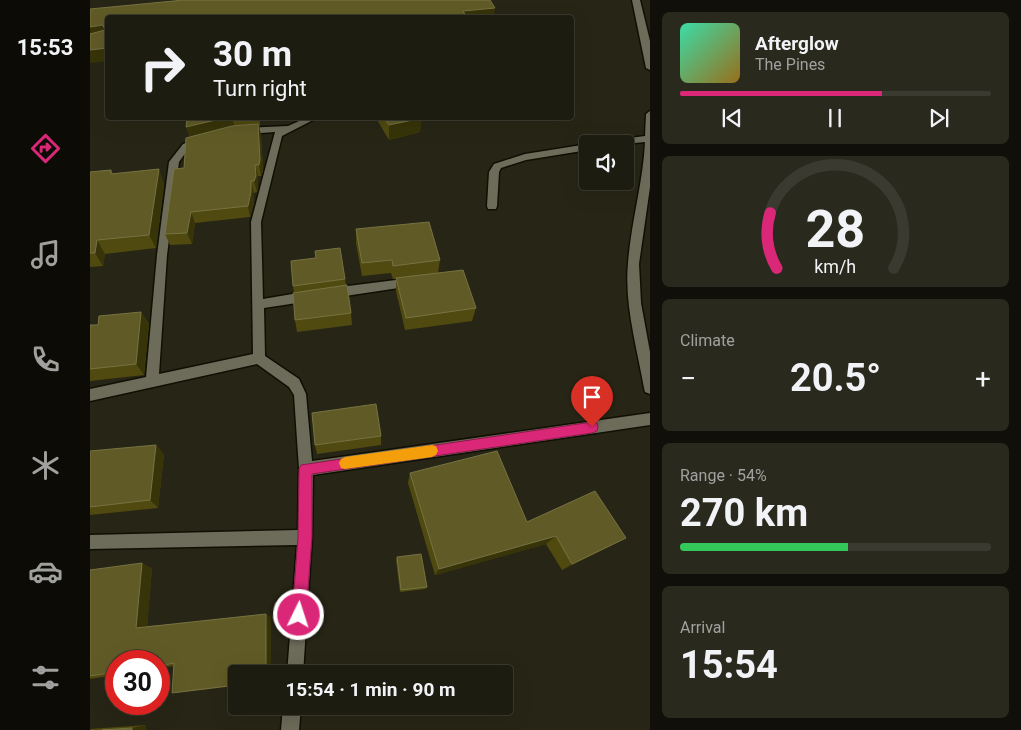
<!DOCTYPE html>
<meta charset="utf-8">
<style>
:root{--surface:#1d1c10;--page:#2a291e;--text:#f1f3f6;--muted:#a0a19f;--line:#3b3a30;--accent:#db2777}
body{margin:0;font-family:Roboto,sans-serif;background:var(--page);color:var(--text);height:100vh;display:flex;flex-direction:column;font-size:19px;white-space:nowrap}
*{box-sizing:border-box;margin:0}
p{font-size:16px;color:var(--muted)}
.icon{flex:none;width:28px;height:28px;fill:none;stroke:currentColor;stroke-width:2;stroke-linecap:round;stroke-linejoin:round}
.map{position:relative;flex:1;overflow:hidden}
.side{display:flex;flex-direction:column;gap:12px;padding:12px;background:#100f09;width:371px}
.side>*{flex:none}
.top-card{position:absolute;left:15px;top:15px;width:469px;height:105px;border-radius:5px;box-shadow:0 5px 20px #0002,0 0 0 1px var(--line);background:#1d1c10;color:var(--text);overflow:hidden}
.tools{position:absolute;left:489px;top:135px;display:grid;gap:10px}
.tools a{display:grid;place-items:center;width:55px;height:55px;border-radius:5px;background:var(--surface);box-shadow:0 5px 20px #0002,0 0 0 1px var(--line);font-size:25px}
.speed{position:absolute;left:15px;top:650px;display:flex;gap:10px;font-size:25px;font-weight:700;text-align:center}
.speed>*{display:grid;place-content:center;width:65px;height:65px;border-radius:50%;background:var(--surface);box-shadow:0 5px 20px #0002,0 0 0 1px var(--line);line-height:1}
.speed .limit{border:8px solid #d22;background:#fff;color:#111}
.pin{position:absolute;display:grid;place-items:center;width:42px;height:42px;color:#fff;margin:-51px -21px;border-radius:50% 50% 50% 0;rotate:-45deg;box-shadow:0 0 5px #0007}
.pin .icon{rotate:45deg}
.me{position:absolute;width:55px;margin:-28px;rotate:4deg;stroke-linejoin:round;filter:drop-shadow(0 0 4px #0008)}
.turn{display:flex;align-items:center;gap:18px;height:105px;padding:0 25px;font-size:22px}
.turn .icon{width:65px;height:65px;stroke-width:2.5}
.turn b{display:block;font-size:35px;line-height:42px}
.big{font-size:38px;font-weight:700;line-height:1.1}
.side .tile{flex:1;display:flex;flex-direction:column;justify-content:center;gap:8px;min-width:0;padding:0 18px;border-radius:8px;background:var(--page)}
.side .dial{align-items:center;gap:0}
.dial svg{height:130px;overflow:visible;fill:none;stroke:var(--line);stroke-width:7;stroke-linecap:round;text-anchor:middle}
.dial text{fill:var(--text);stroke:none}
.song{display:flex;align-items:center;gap:15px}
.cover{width:60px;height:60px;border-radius:8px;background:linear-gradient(135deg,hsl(160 70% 55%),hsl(40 70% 35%))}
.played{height:5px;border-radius:2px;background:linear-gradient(90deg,var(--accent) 65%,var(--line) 65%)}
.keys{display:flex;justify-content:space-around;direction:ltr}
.heat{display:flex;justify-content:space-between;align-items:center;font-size:28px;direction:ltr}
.charge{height:8px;border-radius:4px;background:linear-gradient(90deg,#34c759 54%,var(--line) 0)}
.trip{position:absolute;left:138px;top:665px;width:285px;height:50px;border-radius:5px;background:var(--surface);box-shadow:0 5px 20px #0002,0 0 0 1px var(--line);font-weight:700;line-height:50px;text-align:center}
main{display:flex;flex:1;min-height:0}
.menu{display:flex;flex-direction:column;width:90px;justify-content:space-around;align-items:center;background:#0c0b06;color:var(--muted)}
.menu .icon{width:35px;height:35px}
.menu .active{color:var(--accent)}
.menu b{font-size:22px;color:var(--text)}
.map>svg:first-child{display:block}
</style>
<main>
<nav class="menu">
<b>15:53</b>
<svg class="icon active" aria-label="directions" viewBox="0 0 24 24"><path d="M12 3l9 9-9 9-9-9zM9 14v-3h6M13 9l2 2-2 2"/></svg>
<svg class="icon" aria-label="music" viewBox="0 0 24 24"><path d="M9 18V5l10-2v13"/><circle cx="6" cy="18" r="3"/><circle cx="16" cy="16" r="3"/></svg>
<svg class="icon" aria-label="phone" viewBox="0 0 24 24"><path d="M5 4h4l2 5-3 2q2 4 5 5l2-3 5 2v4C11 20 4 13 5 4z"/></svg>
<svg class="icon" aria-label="climate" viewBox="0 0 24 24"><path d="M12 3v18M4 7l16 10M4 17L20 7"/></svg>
<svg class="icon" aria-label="car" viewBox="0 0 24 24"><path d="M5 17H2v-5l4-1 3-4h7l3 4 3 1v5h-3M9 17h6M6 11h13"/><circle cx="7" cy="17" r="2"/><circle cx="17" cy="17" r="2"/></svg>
<svg class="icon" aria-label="filters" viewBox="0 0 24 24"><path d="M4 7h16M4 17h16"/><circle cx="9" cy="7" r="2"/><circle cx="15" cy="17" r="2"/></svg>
</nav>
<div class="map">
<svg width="560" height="730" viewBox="0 0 560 730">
<rect width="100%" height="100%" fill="#272616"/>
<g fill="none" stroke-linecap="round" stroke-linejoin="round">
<g stroke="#100f03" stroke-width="3">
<path id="street" d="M542,0H550L560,41V70L556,68Z
M560,111V187L549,264L551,303L560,352V394L555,392L554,388C547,348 534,304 538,263C541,222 553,183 555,142L535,144H512L517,141L555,136L556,114Z
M216,118H227L192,136L171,222L173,299L220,291L226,296L220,301L174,308L175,356L209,379L216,394L222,461L560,413V425L223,475L222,537L213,674H197L207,545L0,549V535L208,530L209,469L204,395L199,387L167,364L0,401V389L56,377L67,255L79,162L93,144L111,138L114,139V143L99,148L89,162L77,255L69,374L163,354L161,222L185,132L155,134L150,131L155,128L198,126Z
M498,144V150L436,160L411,168L409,172L407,206L406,209H398L397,206L399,172L404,164L435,154Z
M322,278L328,282L322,286L242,298L236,293L242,288Z
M193,706H211L209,730H191Z"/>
</g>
<use href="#street" fill="#6d6c5a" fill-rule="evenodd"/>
</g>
<path fill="#504a10" d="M97,118H170V126H169L171,135L173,171L171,176H168V187L167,192L164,193V203L160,217L105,223L102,244L80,245L75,234L94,168L100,137L96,127Z
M286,118H331L330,132L299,140Z
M21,170L23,174L74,184L66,248L15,254L13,266L0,267V172Z
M266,229L350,260L348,273L386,308L382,321L315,330L306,291V279H303L301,273L272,276L266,243Z
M255,279L256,285L261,313L262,325L207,332L205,320L204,293L203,286Z
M51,312L59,324L54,375L0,381V325H8Z
M291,436V445L227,454L225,445Z
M0,451L74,454L68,508L0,515Z
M320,473L437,522L522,545L472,570L456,544L345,575L318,483Z
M307,557L337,587L335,589L310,592L306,560Z
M62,568L57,626L181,617L146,674V686L82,693L84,666L69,668V661H26V675L0,679V570Z
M56,725V730H0V729Z"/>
<path fill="#383409" d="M405,8L403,18H372L373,11Z
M13,25L18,37L0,41V27Z
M18,48V61L0,63V50Z
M134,118H142L145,128L100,139L96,127Z
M332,118L330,132L299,140V125Z
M168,124L171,135L173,171L171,176L169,165Z
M165,165L168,176V187L167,192L164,181Z
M69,169L74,184L66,248L59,235Z
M161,181L164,193V203L160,217L158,206Z
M101,212L105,223L102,244L97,233Z
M7,240L15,254L13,266L5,253Z
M51,312L59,324L54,375L46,364Z
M66,445L74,454L68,508L60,500Z
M466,536L456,544L345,575L349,569Z
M536,538L472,570L482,564Z
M52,563L62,568L57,630L46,628Z
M176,614L181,617V674H176Z
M56,725V730H42V728Z"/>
<path fill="#605b26" stroke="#767243" d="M94,0H400L405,8L373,11L377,18H18V48L0,50V34L15,30L13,25L0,27V9Z
M97,118H134L96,127Z
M294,118H332L299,125Z
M168,124L170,160L169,165H165L166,176L164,181H161V192L158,206L101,212L97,233L75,234L84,169L94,168L96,138L142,126Z
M69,169L59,235L7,240L5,253H0V172L21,170V174Z
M339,222L350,260L303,266L302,260L272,263L266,229Z
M250,248L255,279L203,286L201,261L226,258L225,251Z
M373,270L386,308L316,318L306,278Z
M257,285L261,313L205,320L203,293Z
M51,312L46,364L0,369V325H8L9,316Z
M286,404L291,436L225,445L222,413Z
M66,445L60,500L0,507V451Z
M407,451L437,522L505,491L536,538L482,564L466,536L349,569L320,473Z
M331,554L337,587L311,590L307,557Z
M52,563L46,628L176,614V674H146V685L82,693L84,663L69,666V661H26V672L0,676V570Z
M42,728V730H12Z"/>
<path fill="#db2777" stroke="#8e194d" d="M502,422L507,423L508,427L507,431L502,433L222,474V537L216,615L214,620L209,622L204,620L202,615L208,537L209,469L211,465Z"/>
<path fill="#f59e0b" d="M342,445L346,446L348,451L346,455L342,457L255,469L251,468L249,463L251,459L255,457Z"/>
</svg>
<div class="tools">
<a><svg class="icon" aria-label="sound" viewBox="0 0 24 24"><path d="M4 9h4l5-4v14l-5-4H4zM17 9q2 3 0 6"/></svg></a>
</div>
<div class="speed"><div class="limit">30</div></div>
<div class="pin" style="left:502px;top:427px;background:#d93025"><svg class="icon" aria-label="arrive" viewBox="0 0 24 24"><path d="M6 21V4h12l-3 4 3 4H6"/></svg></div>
<svg class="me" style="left:209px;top:615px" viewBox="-20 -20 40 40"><circle r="17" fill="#db2777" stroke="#fff" stroke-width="3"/><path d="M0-11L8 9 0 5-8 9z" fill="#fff"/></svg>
<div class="trip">15:54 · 1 min · 90 m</div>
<div class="top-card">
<div class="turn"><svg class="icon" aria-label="right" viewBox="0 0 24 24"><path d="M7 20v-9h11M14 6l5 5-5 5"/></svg><div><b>30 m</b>Turn right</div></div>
</div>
</div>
<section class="side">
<div class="tile">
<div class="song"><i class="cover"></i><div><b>Afterglow</b><p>The Pines</p></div></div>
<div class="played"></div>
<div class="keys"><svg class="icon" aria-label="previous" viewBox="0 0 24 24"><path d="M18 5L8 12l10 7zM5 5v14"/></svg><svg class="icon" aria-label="pause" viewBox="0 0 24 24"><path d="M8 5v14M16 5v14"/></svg><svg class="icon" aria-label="next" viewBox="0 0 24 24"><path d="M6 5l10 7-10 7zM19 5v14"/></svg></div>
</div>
<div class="tile dial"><svg viewBox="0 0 100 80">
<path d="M14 69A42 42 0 1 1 86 69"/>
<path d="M14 69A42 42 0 0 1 10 35" stroke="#db2777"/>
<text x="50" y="56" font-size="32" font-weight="700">28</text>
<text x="50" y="72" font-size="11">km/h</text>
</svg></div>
<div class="tile"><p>Climate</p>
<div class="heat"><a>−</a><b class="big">20.5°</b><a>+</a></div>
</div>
<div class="tile"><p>Range · 54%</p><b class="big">270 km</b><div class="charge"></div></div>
<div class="tile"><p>Arrival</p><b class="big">15:54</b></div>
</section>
</main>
